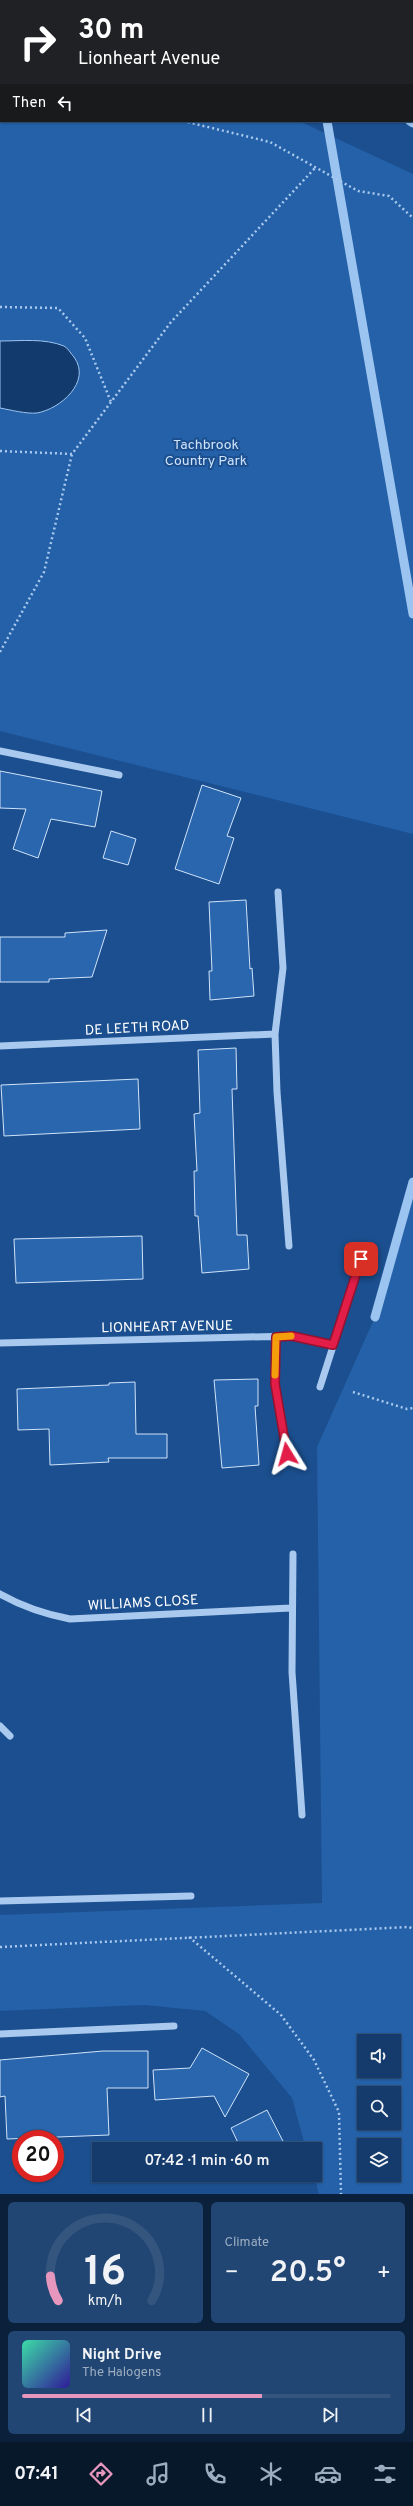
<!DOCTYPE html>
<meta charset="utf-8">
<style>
:root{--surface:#143b6b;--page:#214673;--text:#f1f3f6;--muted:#9dadc1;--line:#33557e;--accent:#e797bd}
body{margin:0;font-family:Overpass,sans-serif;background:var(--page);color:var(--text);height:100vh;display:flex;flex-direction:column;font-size:15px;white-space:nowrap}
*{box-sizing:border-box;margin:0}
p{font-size:13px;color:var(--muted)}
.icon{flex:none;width:22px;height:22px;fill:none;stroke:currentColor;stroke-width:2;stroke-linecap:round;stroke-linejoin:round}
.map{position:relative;height:2194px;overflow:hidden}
.side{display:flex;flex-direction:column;gap:8px;padding:8px;background:#0b203b;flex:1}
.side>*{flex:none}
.banner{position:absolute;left:0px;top:0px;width:413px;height:122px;box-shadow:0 1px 3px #0004,0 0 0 1px var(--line);background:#202124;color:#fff;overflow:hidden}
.controls{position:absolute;left:357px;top:2034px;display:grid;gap:8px}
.controls a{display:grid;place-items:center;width:44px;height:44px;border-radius:0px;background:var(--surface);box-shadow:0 1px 3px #0004,0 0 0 1px var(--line);font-size:20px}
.speed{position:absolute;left:12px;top:2130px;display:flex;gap:8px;font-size:20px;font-weight:700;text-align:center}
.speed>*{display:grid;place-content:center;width:52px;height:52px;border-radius:50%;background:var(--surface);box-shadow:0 1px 3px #0004,0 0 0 1px var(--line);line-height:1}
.speed .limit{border:6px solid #d22;background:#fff;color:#111}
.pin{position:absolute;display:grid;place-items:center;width:34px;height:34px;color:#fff;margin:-17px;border-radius:8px;box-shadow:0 2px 6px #0006}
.me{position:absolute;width:44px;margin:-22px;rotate:352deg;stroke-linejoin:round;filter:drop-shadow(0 0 3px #0008)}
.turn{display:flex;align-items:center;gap:14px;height:84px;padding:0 12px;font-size:18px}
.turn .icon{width:52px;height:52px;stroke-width:2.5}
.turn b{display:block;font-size:28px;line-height:34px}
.then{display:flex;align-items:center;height:38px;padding:0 12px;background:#0003;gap:8px;font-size:15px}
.big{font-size:30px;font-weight:600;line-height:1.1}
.side .card{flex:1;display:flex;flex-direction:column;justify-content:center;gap:6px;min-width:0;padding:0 14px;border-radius:6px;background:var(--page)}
.side .dial{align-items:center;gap:0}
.dial svg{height:104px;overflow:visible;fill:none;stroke:var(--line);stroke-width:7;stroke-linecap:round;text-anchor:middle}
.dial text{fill:var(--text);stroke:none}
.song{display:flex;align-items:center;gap:12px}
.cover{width:48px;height:48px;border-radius:6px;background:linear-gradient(135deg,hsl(160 70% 55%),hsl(250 70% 35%))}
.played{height:4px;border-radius:2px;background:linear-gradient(90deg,var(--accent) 65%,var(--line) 65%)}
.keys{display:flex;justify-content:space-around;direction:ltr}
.heat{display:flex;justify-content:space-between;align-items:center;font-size:22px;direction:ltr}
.side .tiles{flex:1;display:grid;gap:8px;grid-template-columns:1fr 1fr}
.card:last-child{grid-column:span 2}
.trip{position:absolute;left:92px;top:2142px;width:230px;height:40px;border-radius:0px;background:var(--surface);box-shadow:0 1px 3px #0004,0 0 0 1px var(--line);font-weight:600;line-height:40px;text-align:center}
.tab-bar{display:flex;height:64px;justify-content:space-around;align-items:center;background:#08182b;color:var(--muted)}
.tab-bar .icon{width:28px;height:28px}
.tab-bar .active{color:var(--accent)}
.tab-bar b{font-size:18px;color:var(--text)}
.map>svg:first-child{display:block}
</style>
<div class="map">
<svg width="413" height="2194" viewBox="0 0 413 2194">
<rect width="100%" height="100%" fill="#1b4f8f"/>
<path fill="#2461a8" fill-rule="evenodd" d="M0,40L1,121H299L413,174V834L0,731Z
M413,1180V2194H319L314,2175L315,2149H306L292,2098L239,2034L205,2011L144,2005L0,2011V1915L322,1903L317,1447L375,1317ZM364,2041H394V2071H364ZM364,2093H394V2123H364ZM364,2145H394V2175H364Z"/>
<path fill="#123a6d" stroke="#9cc4f0" d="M0,341C21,341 44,338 64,346C68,348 71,354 74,357C92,382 60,409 37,413C26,414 11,410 0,408Z"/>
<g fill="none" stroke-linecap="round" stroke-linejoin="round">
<path stroke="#9cc4f0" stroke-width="9" d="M0,5H1
M327,121L413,614
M410,121L413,123
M375,1317L413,1182"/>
</g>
<path fill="#2a66ad" stroke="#cfe3fa" d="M0,771L102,791L95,827L51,819L38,858L13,849L26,809L0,808Z
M202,785L241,798L227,836L234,838L219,884L175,869Z
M111,831L136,839L128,865L103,858Z
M246,900L250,969L252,968L254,996L210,1000L209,971H212L209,902Z
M107,930L92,977L49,979V982H0V937H65V933Z
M236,1048L237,1089H232L237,1235H247L249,1269L202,1273L198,1216H195L194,1171H197L194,1114L200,1113L198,1050Z
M138,1079L140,1129L4,1136L1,1085Z
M142,1236L143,1279L16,1283L14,1239Z
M258,1379V1406H255L259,1465L222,1468L214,1380Z
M135,1382L136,1434H167V1458H108L109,1462L50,1465L49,1429L18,1430L17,1389L109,1385V1383Z
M202,2048L249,2074L225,2117L214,2096L155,2100L153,2070L190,2068Z
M103,2051H148V2088H107L109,2135L7,2139L5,2096L0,2097V2060Z
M267,2110L287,2149H241L231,2128Z"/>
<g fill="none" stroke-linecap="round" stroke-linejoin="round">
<path stroke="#a9c9ee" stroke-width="2.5" stroke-dasharray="2 3" stroke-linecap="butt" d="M0,77L1,78
M183,121L270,142L358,191L389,196L413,218
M0,307L58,308L85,338L111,402
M0,451L72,454L171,322L316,167
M0,652L44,572L72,454
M353,1392L407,1409L413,1408
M189,1937L281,2015L314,2060L339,2112L341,2194
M0,1947L409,1927L413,1929"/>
<path stroke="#a9c9ee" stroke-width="7" d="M0,751L119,775
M278,892L283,968L275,1034L277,1092L289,1246
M0,1046L275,1034
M276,1337L275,1383L287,1454
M0,1343L292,1336L333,1345
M320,1387L361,1259
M293,1554L292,1672L302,1815
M0,1594C23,1607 44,1614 70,1619L291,1608
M0,1726L10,1736
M0,1901L191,1896
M0,2034L174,2026"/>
</g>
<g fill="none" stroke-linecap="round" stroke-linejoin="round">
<g stroke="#92132f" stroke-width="10">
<path id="route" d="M287,1454L275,1384L276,1337L292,1336L333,1345L361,1259"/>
</g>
<use href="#route" stroke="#e11d48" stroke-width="7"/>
<path stroke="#f59e0b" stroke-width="7" d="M275,1375L276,1337L291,1336"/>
</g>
<g text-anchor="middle" stroke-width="4" stroke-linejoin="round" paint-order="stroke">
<g font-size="14" fill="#cfe3fa" stroke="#1b4f8f">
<text x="206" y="449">Tachbrook<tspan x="206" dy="16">Country Park</tspan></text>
</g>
<g font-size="14" fill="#fff" stroke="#1b4f8f">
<text transform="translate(137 1027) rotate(-3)" y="5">DE LEETH ROAD</text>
<text transform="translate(167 1326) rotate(-1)" y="5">LIONHEART AVENUE</text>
<text transform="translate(143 1602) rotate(-3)" y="5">WILLIAMS CLOSE</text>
</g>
</g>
</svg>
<div class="controls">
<a><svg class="icon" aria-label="sound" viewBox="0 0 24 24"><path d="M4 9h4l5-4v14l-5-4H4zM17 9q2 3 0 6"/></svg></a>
<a><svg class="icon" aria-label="search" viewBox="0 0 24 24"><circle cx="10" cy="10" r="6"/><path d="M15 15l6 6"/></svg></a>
<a><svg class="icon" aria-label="layers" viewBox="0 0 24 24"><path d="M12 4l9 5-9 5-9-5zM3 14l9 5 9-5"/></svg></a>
</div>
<div class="speed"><div class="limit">20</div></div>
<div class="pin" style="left:361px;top:1259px;background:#d93025"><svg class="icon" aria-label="arrive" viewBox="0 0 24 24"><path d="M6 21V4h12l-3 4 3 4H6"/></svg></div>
<svg class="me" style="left:287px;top:1454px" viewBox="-20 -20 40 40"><path d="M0-17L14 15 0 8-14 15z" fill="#e11d48" stroke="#fff" stroke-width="4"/></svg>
<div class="trip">07:42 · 1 min · 60 m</div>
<div class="banner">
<div class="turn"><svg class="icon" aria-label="right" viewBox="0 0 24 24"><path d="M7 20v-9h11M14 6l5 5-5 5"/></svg><div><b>30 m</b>Lionheart Avenue</div></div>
<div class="then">Then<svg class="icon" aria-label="left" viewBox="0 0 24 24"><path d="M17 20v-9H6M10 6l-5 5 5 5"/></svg></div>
</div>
</div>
<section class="side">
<div class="tiles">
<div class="card dial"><svg viewBox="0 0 100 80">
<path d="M14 69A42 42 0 1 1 86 69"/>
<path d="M14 69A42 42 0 0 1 8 50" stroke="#e797bd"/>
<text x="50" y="56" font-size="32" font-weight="700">16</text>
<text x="50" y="72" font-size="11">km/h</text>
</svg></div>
<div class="card"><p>Climate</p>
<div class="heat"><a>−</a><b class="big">20.5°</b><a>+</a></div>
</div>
<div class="card">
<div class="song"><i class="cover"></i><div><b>Night Drive</b><p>The Halogens</p></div></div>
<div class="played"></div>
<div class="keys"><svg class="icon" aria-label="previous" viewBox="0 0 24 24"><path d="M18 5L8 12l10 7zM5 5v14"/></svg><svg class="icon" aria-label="pause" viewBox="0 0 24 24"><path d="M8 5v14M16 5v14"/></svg><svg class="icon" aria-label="next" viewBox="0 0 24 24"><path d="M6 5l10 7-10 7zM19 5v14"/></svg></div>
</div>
</div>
</section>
<nav class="tab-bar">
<b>07:41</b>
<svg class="icon active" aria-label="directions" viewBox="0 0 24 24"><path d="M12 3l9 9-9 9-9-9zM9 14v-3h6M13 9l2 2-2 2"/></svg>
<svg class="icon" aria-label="music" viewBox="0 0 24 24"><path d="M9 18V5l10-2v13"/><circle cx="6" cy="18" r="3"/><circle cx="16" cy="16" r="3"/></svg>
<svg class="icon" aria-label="phone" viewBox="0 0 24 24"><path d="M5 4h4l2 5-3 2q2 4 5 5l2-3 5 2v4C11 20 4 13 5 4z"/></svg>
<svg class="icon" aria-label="climate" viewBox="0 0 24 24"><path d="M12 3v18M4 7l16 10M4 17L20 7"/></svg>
<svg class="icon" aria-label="car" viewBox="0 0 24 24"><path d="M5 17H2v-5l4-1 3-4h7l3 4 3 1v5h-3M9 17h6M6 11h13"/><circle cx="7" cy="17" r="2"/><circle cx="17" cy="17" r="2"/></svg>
<svg class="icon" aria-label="filters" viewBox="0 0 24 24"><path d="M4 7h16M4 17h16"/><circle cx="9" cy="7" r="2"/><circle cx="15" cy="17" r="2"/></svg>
</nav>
